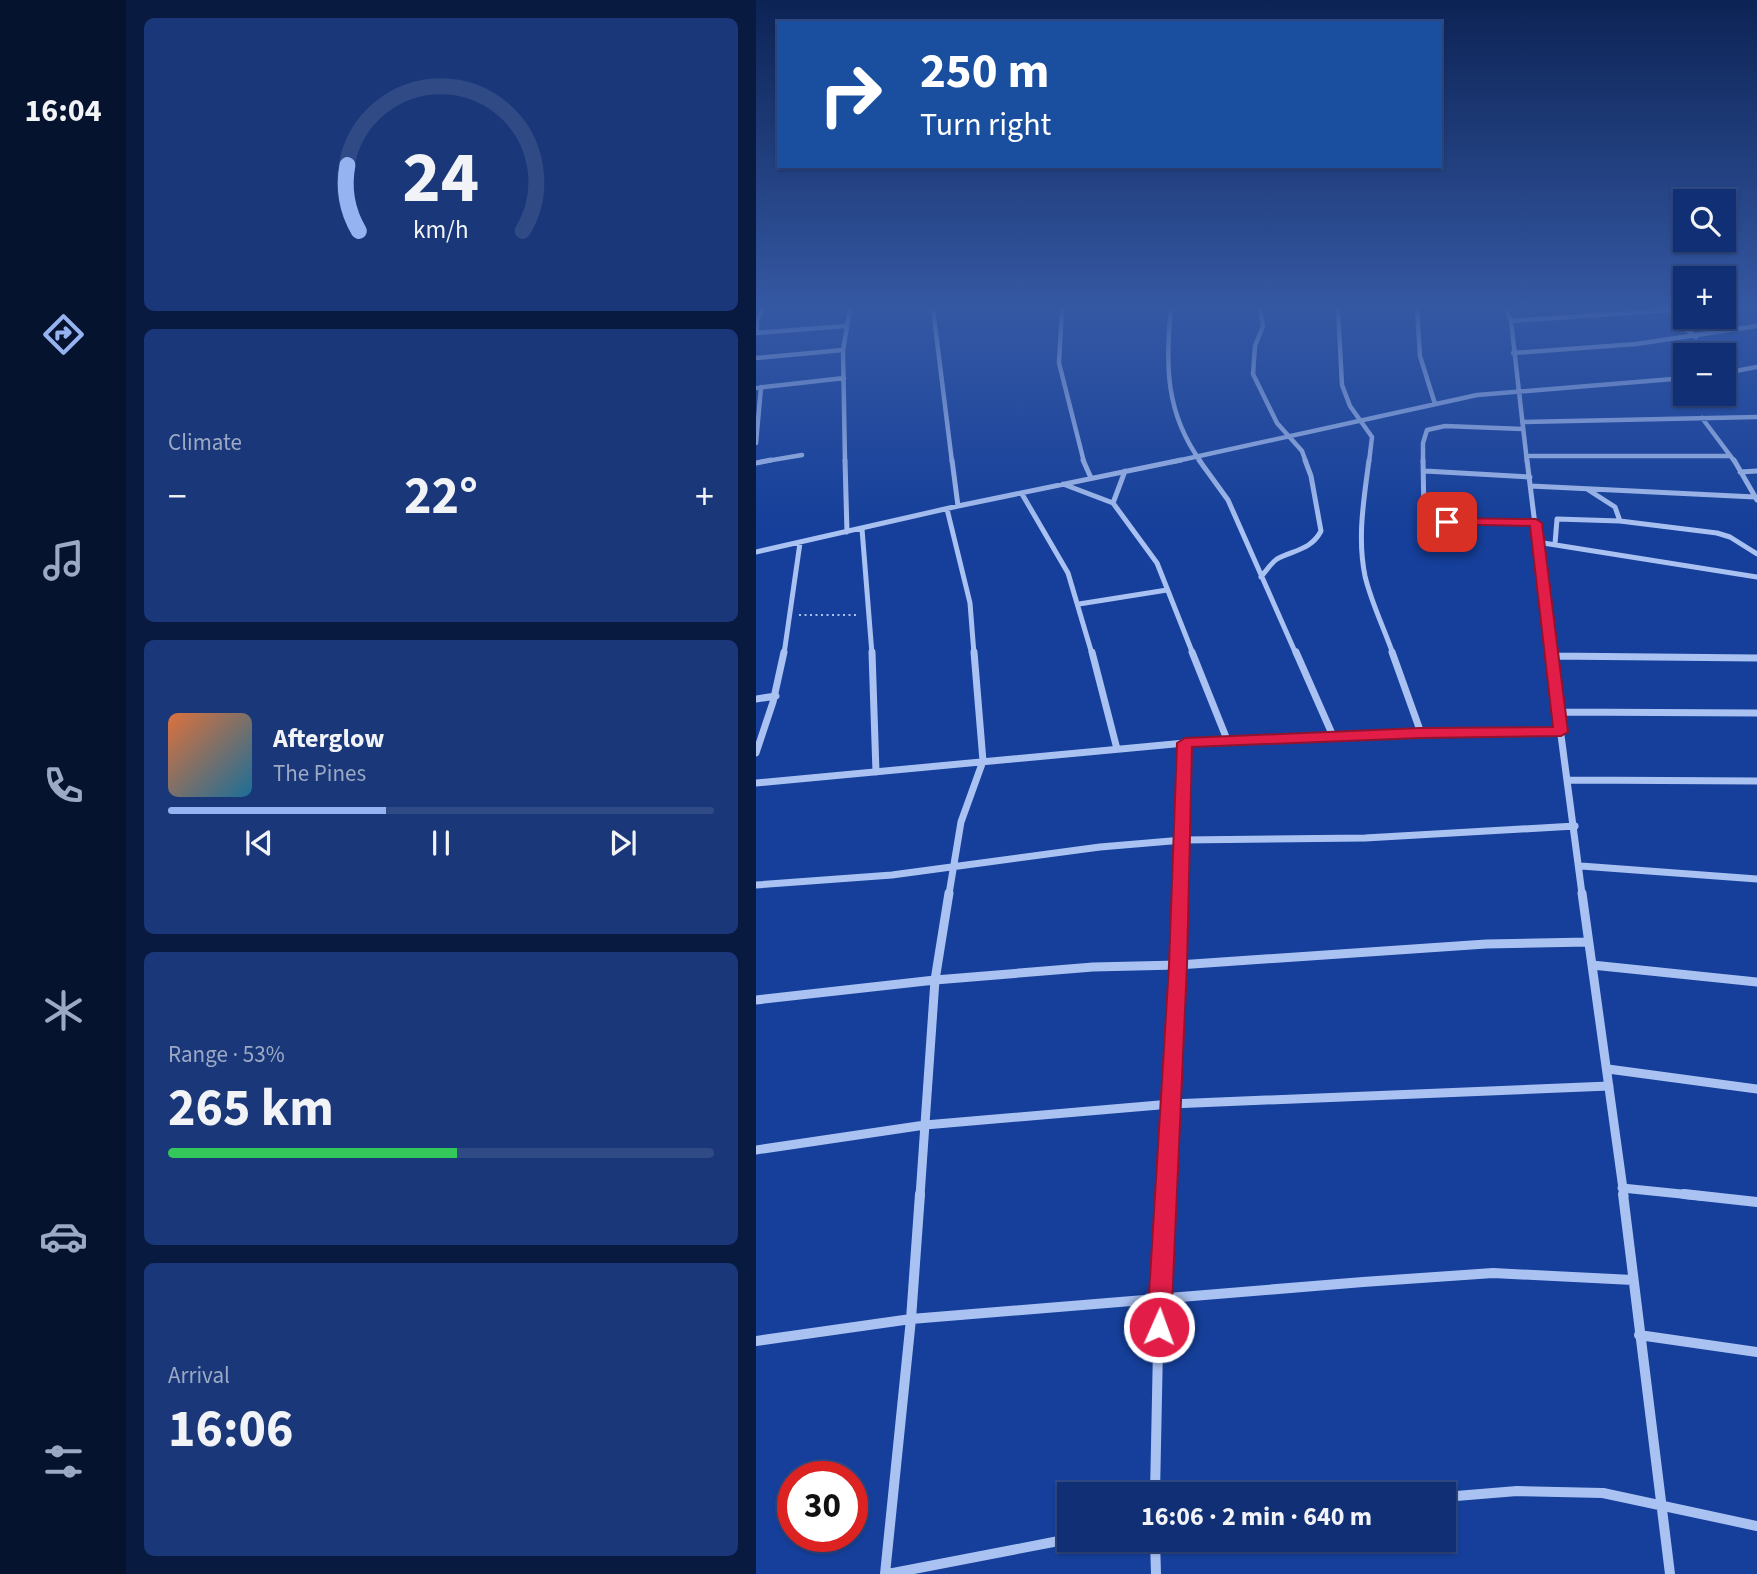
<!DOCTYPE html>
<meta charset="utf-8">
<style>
:root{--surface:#102f74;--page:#193779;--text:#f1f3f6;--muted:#9ca9c5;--line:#304a86;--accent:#95b2f1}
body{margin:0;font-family:"Source Sans 3",sans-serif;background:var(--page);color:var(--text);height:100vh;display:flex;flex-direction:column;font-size:26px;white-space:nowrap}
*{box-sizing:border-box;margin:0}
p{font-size:23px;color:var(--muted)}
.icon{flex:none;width:38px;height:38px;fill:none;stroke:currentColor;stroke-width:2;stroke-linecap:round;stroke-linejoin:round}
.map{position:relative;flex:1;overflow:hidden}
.details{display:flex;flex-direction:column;gap:18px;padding:18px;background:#091a40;width:630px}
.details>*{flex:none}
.top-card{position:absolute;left:21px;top:21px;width:665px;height:147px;border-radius:0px;box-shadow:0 2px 5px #0004,0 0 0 2px var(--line);background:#1a4fa0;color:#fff;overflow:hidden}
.buttons{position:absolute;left:917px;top:189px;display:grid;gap:14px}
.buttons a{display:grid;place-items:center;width:63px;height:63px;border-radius:0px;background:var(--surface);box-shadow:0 2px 5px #0004,0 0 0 2px var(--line);font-size:35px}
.speed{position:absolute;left:21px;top:1461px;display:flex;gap:14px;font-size:35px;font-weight:700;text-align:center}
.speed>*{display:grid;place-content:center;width:91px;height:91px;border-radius:50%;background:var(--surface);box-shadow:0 2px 5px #0004,0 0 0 2px var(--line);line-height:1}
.speed .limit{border:10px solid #d22;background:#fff;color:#111}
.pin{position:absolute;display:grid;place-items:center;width:60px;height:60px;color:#fff;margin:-30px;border-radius:14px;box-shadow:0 4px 10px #0006}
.me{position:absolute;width:77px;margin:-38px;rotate:2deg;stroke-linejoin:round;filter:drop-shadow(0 0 5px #0008)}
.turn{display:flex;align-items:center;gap:24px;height:147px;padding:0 28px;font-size:32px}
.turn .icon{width:91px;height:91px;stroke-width:2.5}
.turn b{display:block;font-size:49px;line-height:60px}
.big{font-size:52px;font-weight:700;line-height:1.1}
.details .card{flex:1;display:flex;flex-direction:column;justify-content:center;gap:10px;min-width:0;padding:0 24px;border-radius:10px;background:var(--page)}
.details .dial{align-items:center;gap:0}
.dial svg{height:182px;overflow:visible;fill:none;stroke:var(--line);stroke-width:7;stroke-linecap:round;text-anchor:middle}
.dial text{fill:var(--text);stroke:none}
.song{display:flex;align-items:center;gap:21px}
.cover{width:84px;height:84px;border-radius:10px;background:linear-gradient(135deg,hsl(20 70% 55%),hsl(200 70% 35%))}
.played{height:7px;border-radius:4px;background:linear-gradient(90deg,var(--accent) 40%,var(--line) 40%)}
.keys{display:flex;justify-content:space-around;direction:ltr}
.heat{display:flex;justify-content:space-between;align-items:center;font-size:38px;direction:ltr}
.charge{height:10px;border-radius:5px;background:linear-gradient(90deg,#34c759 53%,var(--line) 0)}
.trip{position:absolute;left:301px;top:1482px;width:399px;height:70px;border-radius:0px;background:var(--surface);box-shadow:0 2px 5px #0004,0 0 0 2px var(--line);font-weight:700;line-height:70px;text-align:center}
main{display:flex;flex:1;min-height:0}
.menu{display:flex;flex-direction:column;width:126px;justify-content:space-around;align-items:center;background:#06132e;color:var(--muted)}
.menu .icon{width:49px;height:49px}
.menu .active{color:var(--accent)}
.menu b{font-size:32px;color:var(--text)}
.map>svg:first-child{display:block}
</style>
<main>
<nav class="menu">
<b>16:04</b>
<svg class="icon active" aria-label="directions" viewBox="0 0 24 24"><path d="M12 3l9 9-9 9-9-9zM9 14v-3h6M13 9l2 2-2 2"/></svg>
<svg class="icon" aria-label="music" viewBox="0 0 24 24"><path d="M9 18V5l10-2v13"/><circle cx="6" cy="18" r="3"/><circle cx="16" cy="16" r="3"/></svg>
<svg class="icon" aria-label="phone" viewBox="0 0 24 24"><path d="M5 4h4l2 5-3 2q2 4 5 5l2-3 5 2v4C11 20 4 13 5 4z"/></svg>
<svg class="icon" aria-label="climate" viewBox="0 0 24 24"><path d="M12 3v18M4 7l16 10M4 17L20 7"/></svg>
<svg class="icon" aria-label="car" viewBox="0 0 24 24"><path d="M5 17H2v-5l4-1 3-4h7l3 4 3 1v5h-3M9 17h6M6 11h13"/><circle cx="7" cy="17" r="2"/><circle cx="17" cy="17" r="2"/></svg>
<svg class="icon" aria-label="filters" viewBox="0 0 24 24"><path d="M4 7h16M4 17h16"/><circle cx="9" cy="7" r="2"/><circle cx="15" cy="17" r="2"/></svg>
</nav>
<section class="details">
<div class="card dial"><svg viewBox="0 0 100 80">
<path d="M14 69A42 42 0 1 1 86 69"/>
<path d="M14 69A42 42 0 0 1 9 40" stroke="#95b2f1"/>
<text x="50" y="56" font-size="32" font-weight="700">24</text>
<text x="50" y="72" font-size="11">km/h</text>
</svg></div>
<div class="card"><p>Climate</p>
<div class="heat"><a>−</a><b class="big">22°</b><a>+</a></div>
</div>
<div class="card">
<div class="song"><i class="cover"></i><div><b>Afterglow</b><p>The Pines</p></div></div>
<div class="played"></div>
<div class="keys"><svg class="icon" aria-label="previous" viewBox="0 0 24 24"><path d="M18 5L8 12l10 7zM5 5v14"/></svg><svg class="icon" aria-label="pause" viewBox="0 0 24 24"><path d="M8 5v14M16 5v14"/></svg><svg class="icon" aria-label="next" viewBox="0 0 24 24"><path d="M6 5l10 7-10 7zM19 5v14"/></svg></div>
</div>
<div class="card"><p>Range · 53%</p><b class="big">265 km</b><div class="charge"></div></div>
<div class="card"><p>Arrival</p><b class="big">16:06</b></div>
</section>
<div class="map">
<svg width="1001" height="1574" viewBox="0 0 1001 1574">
<rect width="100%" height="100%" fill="#153f9a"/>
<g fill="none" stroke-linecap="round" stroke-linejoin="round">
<path stroke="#aac2f2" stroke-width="2" stroke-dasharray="2 3.5" stroke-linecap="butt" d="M43,615H103"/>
<path stroke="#aac2f2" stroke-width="4.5" d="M177,309L196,462
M306,309L303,363L328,462
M415,309C409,366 410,414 445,462
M504,309L507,326L499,346L497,374L521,423L546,451L550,462
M582,309L586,385L594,406L616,437L613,462
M661,309L664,356L679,404
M750,309L755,321L771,462
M914,309L919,321L940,337
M755,321L929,309
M0,333L90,326
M1,333V320L7,309
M757,353L880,344L1001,326
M0,358L87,350
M968,373L1001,367
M0,388L88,378
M946,418L979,462
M766,422L1001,417
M0,443L5,387
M770,456H974
M5,462L46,455
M89,462L87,350L94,309
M416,462L721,395L929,378
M667,462V443L671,430L689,426L767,429"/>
<path stroke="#aac2f2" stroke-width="5" d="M89,460L91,532
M196,460L202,506
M327,460L335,478
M443,460L472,500L540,654
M613,460C608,499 601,537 609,576C615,602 628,628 637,654
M667,460L668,513L680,521L780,523
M771,460L795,654
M978,460L1001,500
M0,463L15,460
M669,471L774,477
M984,472L1001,471
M307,484L357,503L401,563L437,654
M775,486L999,497
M831,489L859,507L864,521
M266,494L312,573L336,654
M357,503L369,471
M191,509L214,603L218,654
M106,529L116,654
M781,542L1001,577
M799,544L801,519L864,521L961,533L974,537L1001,554
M0,552L202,506L425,460
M505,577C510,571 515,563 521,559C538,550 555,550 565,531L555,476L549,460
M323,604L411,590
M28,654L44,543"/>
<path stroke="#aac2f2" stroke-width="7" d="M116,652L120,772
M336,652L361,749
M436,652L472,742
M540,652L577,736
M636,652L665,733
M794,652L826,894
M795,656L1001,658
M0,699L20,696
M801,712L1001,713
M0,753L17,702L28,652
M813,780L1001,781
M0,783L429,743L665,733L805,732
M825,866L1001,879
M0,885L136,875L344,847L427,840L609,838L819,826
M193,894L205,822L227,761L218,652
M424,894L429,743"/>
<path stroke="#aac2f2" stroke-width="9" d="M826,893L868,1196
M836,965L1001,982
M0,1000L179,980L337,967L422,965L730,944L832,942
M852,1069L1001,1089
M0,1150L169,1125L415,1104L853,1086
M866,1188L945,1196
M164,1196L179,980L193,893
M409,1196L424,893"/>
<path stroke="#aac2f2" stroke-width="10" d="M867,1194L914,1574
M928,1194L1001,1202
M883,1335L1001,1352
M0,1341L155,1319L607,1282L737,1273L877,1280
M399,1494L403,1299L409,1194
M688,1497L761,1491L847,1493L1001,1526
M399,1540L400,1574
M129,1574L155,1319L164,1194
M132,1574L313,1539"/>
</g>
<linearGradient id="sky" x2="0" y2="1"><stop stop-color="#0c2355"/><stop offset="0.58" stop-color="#3558a3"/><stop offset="1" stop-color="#3558a3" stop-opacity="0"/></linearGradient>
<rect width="1001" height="529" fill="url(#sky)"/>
<path fill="#e11d48" stroke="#92132f" stroke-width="2" d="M691,518L780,519L786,523L812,732L805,736L664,738L436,747L431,965L415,1327L411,1335L403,1339L394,1335L391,1327L413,965L421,743L429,738L664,728L797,727L774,526L687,524L685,522Z"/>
</svg>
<div class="buttons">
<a><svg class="icon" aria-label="search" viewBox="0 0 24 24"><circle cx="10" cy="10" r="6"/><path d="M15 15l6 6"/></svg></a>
<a>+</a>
<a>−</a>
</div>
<div class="speed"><div class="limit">30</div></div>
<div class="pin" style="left:691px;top:522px;background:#d93025"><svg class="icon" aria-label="arrive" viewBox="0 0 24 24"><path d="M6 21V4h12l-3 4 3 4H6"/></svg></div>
<svg class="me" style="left:403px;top:1327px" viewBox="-20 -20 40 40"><circle r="17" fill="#e11d48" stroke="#fff" stroke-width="3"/><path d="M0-11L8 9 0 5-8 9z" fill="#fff"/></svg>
<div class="trip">16:06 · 2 min · 640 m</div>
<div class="top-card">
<div class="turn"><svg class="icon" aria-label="right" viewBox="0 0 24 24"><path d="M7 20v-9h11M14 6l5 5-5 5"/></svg><div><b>250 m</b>Turn right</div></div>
</div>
</div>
</main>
